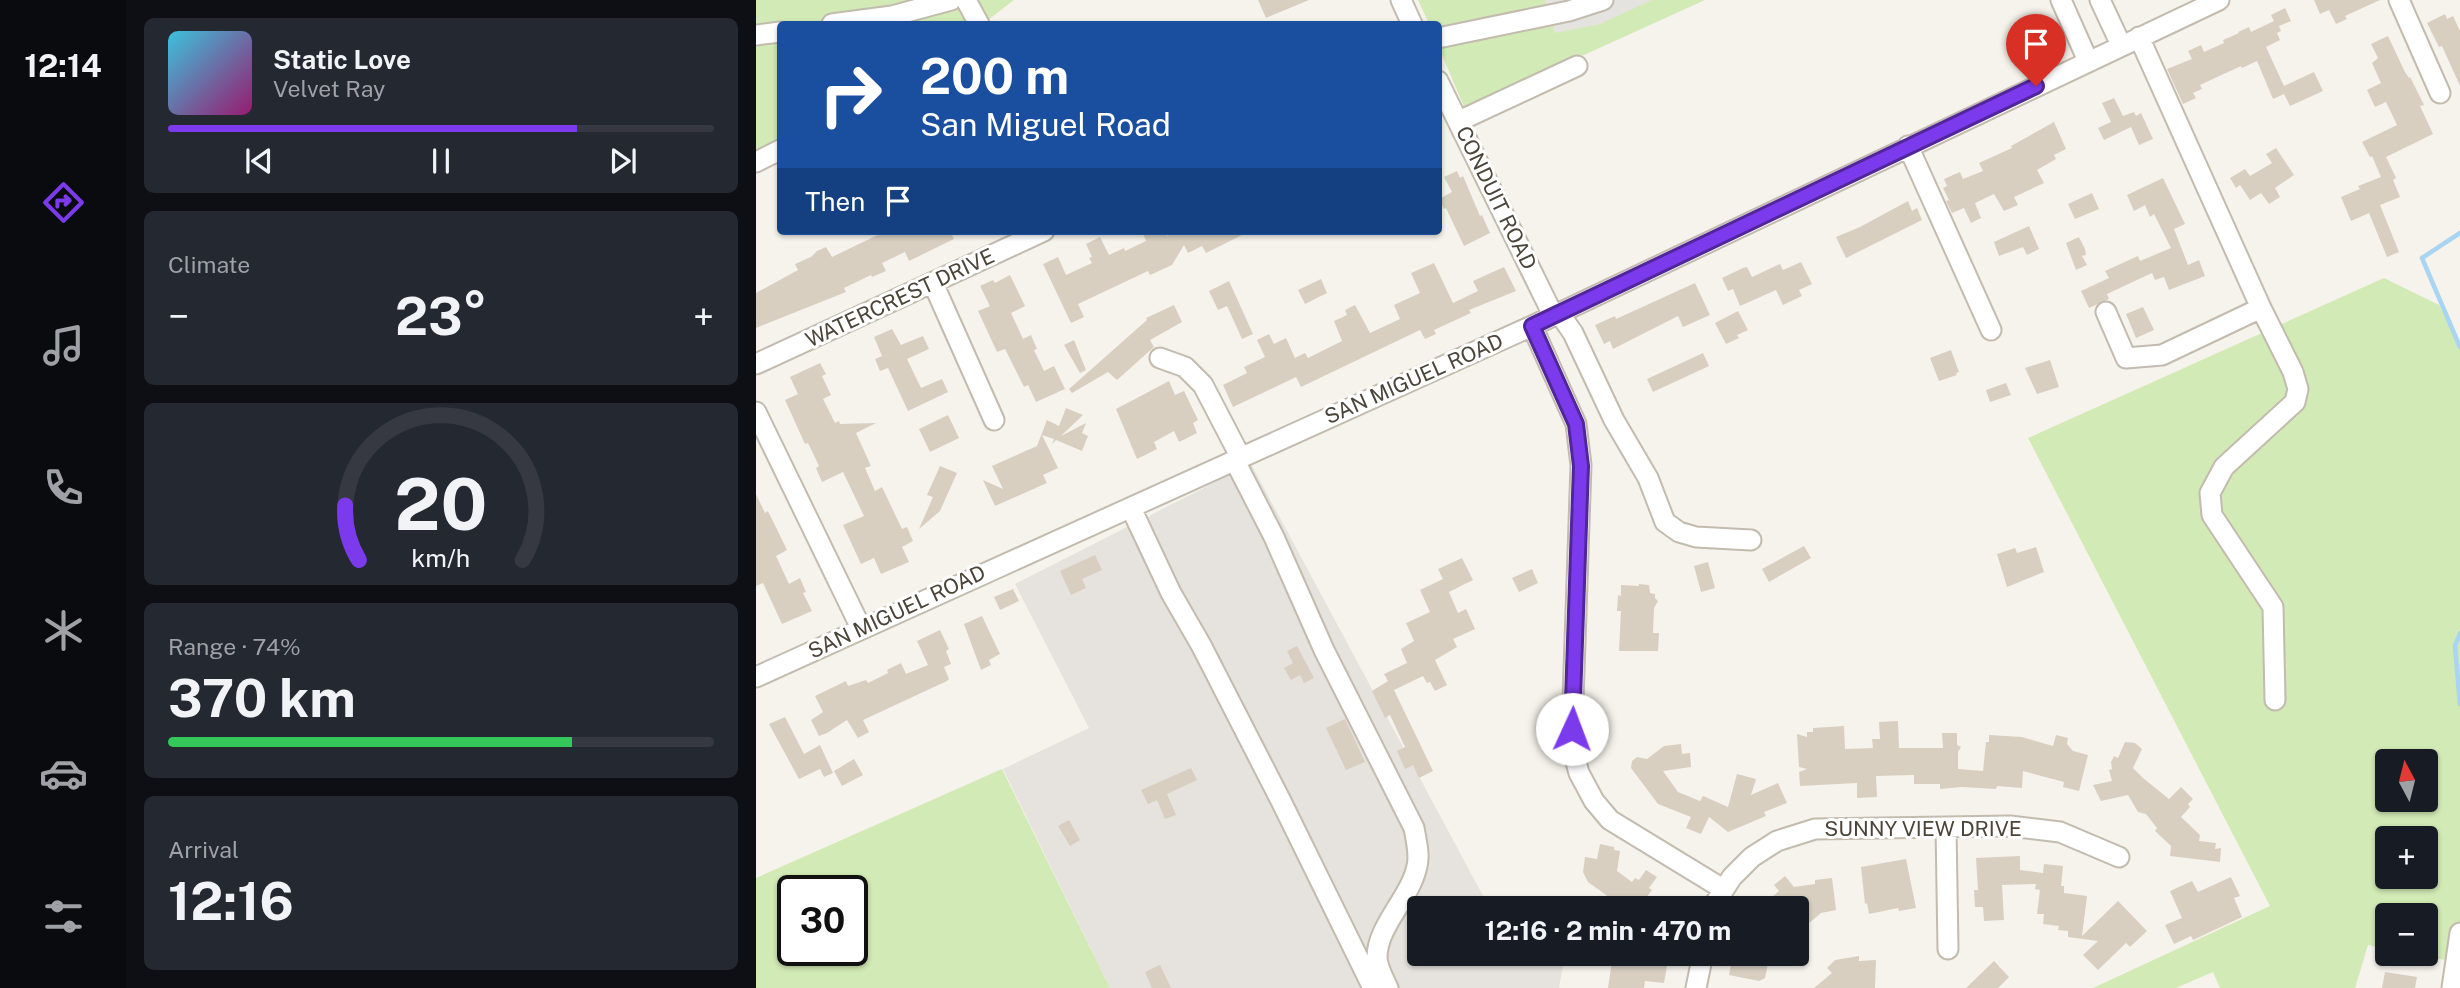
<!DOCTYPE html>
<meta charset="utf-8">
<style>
:root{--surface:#171b24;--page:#242831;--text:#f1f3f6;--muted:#9ea1a6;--line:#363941;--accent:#7c3aed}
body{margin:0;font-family:"Public Sans",sans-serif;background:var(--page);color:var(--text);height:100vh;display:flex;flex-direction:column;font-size:26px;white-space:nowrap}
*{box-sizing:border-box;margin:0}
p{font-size:23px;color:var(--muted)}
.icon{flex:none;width:38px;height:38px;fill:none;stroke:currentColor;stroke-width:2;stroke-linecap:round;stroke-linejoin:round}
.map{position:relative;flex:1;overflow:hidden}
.sheet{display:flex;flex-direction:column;gap:18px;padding:18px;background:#0d0f14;width:630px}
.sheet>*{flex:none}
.banner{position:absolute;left:21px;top:21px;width:665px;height:214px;border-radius:7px;box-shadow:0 2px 5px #0004;background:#1a4fa0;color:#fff;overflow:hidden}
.needle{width:46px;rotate:353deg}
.controls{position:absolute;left:1619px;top:749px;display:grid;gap:14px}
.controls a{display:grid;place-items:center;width:63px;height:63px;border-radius:7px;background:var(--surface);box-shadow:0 2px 5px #0004;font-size:35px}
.speed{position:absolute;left:21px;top:875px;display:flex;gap:14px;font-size:35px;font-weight:700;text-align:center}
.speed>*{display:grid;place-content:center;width:91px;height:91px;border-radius:50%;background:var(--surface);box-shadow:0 2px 5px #0004;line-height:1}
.speed .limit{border:4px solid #111;border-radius:10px;background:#fff;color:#111}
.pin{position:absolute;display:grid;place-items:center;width:60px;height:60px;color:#fff;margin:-72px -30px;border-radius:50% 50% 50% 0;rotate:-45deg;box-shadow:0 0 7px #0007}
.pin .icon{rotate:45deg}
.me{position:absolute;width:77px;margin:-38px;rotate:2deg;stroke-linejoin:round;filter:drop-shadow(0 0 5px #0008)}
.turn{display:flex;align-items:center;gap:24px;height:147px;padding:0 28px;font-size:32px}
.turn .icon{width:91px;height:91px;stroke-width:2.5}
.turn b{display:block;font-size:49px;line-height:60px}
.then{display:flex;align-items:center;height:66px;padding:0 28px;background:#0003;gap:14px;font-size:26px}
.big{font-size:52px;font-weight:700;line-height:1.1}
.sheet .widget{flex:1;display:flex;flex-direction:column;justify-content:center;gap:10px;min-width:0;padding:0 24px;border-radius:10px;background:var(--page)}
.sheet .dial{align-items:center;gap:0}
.dial svg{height:182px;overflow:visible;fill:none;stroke:var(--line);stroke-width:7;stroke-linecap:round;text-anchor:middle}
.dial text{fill:var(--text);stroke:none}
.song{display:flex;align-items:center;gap:21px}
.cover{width:84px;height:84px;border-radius:10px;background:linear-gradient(135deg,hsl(190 70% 55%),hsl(320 70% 35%))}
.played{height:7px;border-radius:4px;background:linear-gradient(90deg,var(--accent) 75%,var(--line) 75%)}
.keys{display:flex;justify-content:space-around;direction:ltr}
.heat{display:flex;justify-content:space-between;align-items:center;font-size:38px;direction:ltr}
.charge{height:10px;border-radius:5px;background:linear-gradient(90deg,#34c759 74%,var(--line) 0)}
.trip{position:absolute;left:651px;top:896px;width:402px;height:70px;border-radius:7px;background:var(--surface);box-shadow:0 2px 5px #0004;font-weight:700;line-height:70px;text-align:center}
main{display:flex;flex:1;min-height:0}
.dock{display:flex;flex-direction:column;width:126px;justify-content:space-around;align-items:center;background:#090b0e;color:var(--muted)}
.dock .icon{width:49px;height:49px}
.dock .selected{color:var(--accent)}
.dock b{font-size:32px;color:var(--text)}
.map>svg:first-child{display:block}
</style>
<main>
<nav class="dock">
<b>12:14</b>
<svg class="icon selected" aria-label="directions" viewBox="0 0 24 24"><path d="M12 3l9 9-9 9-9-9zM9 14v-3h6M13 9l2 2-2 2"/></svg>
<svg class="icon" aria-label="music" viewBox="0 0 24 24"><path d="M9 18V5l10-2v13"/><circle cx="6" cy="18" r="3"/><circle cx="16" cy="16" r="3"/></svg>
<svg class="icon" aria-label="phone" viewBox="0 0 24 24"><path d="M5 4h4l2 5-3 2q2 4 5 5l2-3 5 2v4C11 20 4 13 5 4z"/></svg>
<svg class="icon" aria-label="climate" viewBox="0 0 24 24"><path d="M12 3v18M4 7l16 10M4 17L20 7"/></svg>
<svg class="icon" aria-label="car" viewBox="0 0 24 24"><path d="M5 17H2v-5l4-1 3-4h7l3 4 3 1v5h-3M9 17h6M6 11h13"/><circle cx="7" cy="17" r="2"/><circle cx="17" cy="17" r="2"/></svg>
<svg class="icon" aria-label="filters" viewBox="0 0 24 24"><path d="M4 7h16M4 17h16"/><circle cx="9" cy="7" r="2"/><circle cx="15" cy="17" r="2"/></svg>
</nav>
<section class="sheet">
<div class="widget">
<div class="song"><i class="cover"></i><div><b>Static Love</b><p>Velvet Ray</p></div></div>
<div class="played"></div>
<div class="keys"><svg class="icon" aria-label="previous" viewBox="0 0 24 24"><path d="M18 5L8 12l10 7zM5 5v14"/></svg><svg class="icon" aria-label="pause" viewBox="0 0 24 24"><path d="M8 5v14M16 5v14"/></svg><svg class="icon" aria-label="next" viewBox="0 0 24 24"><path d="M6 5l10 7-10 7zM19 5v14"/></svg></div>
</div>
<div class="widget"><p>Climate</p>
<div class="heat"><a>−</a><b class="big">23°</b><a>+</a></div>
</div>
<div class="widget dial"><svg viewBox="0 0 100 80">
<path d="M14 69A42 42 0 1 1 86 69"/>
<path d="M14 69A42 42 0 0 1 8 45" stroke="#7c3aed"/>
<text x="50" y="56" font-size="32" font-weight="700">20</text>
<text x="50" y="72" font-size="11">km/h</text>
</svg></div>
<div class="widget"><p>Range · 74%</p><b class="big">370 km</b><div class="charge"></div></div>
<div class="widget"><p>Arrival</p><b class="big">12:16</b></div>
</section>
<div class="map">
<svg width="1704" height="988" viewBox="0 0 1704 988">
<rect width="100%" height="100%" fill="#f6f3ec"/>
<path fill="#e6e2dd" d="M495,464L732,905L744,908H663V954H809L803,988H354L247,769L333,728L259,584Z"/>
<path fill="#d2eab5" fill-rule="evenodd" d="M0,0H258L227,24H24V146L0,159Z
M662,0H949L709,109L683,48L682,24H673Z
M1628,278L1683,305L1704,346V933L1700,962L1657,954H1670V915H1631V949L1612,945L1599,988H1464L1457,972L1420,988H1337L1514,906L1272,438ZM1631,761H1670V800H1631ZM1631,838H1670V877H1631Z
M246,769L354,988H0V878ZM37,891H96V950H37Z"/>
<path fill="#e5e3e0" d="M789,0H896L844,24L799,33Z"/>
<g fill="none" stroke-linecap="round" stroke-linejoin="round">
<path stroke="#a9d4f2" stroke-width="4.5" d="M1704,233L1666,258L1704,347
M1704,633L1699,646L1704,704"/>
</g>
<path fill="#d8cfc1" d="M502,0H553L510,18Z
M1558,0H1624L1589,16L1591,19L1580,24L1573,10L1564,14Z
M1529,8L1535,21L1523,26L1525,31L1521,33L1524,40L1510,47L1528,86L1558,72L1567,91L1534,106L1528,94L1517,99L1501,61L1486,68L1485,66L1444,85L1446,89L1437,93L1440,98L1427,104L1411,69L1436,59L1432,51L1445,45L1448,52L1468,43L1467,40L1483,33L1482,32L1493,27L1495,32L1518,21L1515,15Z
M1689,14L1691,19L1697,16L1704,31V86L1686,46L1683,47L1671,23Z
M1632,36L1649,72L1653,78L1654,77L1668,105L1664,106L1677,134L1630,157L1640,178L1637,180L1644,197L1624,205L1643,252L1631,257L1613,213L1595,221L1585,197L1604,189L1602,186L1625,177L1616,156L1614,157L1606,142L1641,125L1630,102L1619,107L1611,90L1625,83L1616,63L1622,58L1615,44Z
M1358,98L1367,116L1378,112L1380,116L1385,113L1397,139L1383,145L1375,127L1348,140L1342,128L1355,122L1346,103Z
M1298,122L1310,149L1298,155L1300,159L1281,170L1288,183L1258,197L1262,205L1248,211L1238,194L1219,203L1225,218L1215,223L1208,208L1196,213L1190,201L1193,200L1187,188L1191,186L1188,179L1204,172L1207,179L1227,171L1223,163L1256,148L1255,146Z
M1520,148L1538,175L1519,188L1524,197L1513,204L1505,193L1494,200L1484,185L1480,188L1474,178L1489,169L1494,176L1516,163L1510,154Z
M701,171L704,178L707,176L724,216L726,215L734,233L708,246L690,208L688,209L683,199L696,192L688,177Z
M1407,178L1429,224L1418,229L1432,265L1443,260L1449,276L1413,290L1408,277L1399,280L1396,273L1351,294L1353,299L1333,308L1325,291L1353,278L1349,271L1382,256L1384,261L1415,248L1398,214L1394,217L1389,205L1378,211L1371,195Z
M1336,193L1343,209L1319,219L1312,204Z
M1152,201L1156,211L1161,208L1166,220L1090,258L1080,237L1104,227Z
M1273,226L1283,249L1271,255L1267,247L1243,256L1238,242Z
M130,231H194L198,239L153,261L149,252L126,263L130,271L116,277L115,275L88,288L90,292L0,328V293L42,270L39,264L55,257L61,251L70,247L76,257Z
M386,231H409L411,236L422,231H494L450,253L446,246L432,253L428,245L416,265L394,275L392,271L322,304L328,317L315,323L287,264L302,257L310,275L336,263L333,258L336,257L330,244L344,237L353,255L368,248L369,251L390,241Z
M1323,237L1329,249L1330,255L1326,256L1331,265L1320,270L1310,243Z
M1045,262L1056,284L1043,290L1046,296L1027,305L1020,290L984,306L977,289L972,291L966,278L987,268L991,267L996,277L1024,264L1027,270Z
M678,263L697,303L722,291L717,281L748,267L760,291L713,310L715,313L678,330L680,334L669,339L664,330L545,387L540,377L477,407L467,385L491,373L488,367L509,357L501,340L513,334L518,344L530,338L539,358L549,353L552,358L586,341L578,321L591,315L589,310L599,305L614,333L644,319L638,305L664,293L655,273Z
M254,275L269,306L255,313L267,339L275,335L281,349L278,350L288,371L298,366L309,389L280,402L272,385L268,387L249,349L241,352L222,311L234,306L224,286L237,280L239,283Z
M565,279L571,293L549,304L542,290Z
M473,281L497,334L486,339L471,306L462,310L453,291Z
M939,283L954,315L927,327L922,316L857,349L854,341L848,344L839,325L859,316L860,319Z
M418,305L426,322L394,340L398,347L361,380L352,372L316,393L313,389L391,320L390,318Z
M1387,307L1398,330L1380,338L1370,314Z
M982,311L992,330L981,335L983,338L970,344L959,323Z
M136,329L145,345L167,336L173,349L151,359L165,388L186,379L192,392L152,411L132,368L124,371L119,359L126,356L118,337Z
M318,340L330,370L324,373L308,345Z
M1195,350L1203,372L1200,373L1201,375L1183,381L1174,358Z
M947,353L953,366L897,392L891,379Z
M1294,360L1303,387L1281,394L1269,368Z
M64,363L70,374L66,376L75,395L67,399L79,423L83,421L84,424L120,423L100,433L115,466L109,468L119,491L126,487L146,529L151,527L157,541L146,547L153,562L125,574L118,558L105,564L87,525L108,516L87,472L66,482L60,468L63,466L52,443L49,444L29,400L42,394L34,377Z
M413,381L419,395L428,391L442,420L437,423L441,433L423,442L418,431L398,442L401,449L381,459L360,409Z
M1250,383L1255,395L1234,402L1230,390Z
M310,408L327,415L305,436L330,423L326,433L332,436L326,451L300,440L296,444L298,439L286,435L302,468L287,475L291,483L239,506L227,480L247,489L236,466L281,446L291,420L303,426Z
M192,415L203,438L174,452L163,429Z
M184,466L201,473L184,511L163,529L177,497L171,495Z
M0,494L9,513L12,511L31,550L20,556L33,584L44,578L50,592L47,593L56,611L26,624L7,583L0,586Z
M1048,546L1055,558L1013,582L1006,569Z
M1280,547L1288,572L1251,587L1241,554L1259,548L1261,553Z
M339,555L346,570L326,579L330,588L315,595L304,571Z
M706,558L717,580L693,592L702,613L710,609L719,629L697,639L701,647L679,660L691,685L679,691L674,682L671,683L667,676L638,690L677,771L663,778L657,765L649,769L641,751L649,747L634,715L629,718L616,691L632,681L628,674L651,663L645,649L658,641L650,623L674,612L664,590L687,579L682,569Z
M952,562L959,588L945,592L938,566Z
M776,569L782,583L763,592L756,578Z
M883,584L893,585L894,593L899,594V598L902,601L898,608L897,633H903L902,651H863L865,611H861L862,595L865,596V585L883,586Z
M257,589L263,601L244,610L238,597Z
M226,616L244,654L233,660L235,665L225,670L208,624Z
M184,630L193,649L190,651L195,664L188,667L193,679L191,681L107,720L113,732L102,738L91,720L71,733L63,736L55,720L67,712L59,696L90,681L92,686L110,680L112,683L132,673L131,670L145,663L150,674L172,665L161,641Z
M541,646L558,678L548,683L544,675L535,680L528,668L537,663L531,651Z
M29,717L48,754L64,745L77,773L68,777L64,769L43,779L13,724Z
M589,719L609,762L590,770L570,728Z
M1142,721L1143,748H1187L1186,733H1201V745L1205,747L1202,752V769L1227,771L1230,742H1233V735L1266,737L1297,746L1300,735L1312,738L1311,744L1317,751L1332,755L1323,791L1307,787L1308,782L1267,771L1266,788L1241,786L1240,789L1206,787L1184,789V784H1158V775L1120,776L1121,797L1101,798V783L1044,786L1043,772L1051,769L1043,767L1041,734L1051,737V732H1057V728L1088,726L1089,749L1117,748L1116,739H1124L1123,722Z
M1369,742L1379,743L1386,749L1377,768L1387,778L1413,799L1425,787L1437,799L1432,804L1434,807L1425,817L1444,835L1443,841L1460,843L1459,849L1465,848L1464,862L1414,856L1415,846L1399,831L1401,828L1390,814L1382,812L1372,795L1345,801L1337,785L1356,781L1353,770L1356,769L1355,762L1358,756L1362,758Z
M925,744L926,754L934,753L935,767L907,771L922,792L944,801L947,796L972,807L981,774L1000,779L995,795L1022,783L1031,803L1008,812L1010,816L972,832L953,817L945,834L930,828L935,817L902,804L875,768L876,761L881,757L891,759L908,746Z
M98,759L107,775L86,786L78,771Z
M435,768L441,780L411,794L420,815L409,819L401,800L392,804L385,790Z
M313,820L324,840L314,846L302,826Z
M844,844L858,847V850L864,851L861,871L876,882L879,878L883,880L890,870L901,877L893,888L896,890L890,898L918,899L917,908H863L864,905L832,882L827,872L829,857L841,859Z
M1264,856V870L1287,873L1288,864L1307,866L1305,886H1308V893L1331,896L1326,936L1362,901L1391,931L1374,947L1370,943L1342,970L1327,955L1342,941L1312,937V931L1302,930L1303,926L1287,924L1288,914H1281L1284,890L1279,889L1280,884L1246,885L1248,920L1228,921L1227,907H1219L1218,890H1222L1220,858Z
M1150,859L1160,908L1143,911L1142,908L1113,914L1111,903L1109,904L1105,867Z
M1029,876L1038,887L1059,884V880L1076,878L1080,910L1065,913L1046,929L1041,923V908H1003L1023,891L1018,885Z
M1475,877L1484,896L1478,898L1486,917L1437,940L1435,936L1418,944L1409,925L1426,918L1414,891L1436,881L1442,892Z
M857,954H880L912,960L908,983L889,981L888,988H852Z
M977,954H1014L1009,978L1003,981L973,975Z
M1103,956V961L1120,960L1119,988H1058L1076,973L1071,968L1079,960Z
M1238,961L1253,977L1242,988H1210Z
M404,965L415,988H396L389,972Z
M1629,972L1661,977L1659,988H1626Z"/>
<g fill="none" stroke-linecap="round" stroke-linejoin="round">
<g stroke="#c2bbae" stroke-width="23">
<path id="minor" d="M210,0L223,24
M645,0L656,24
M1305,0L1332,61
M1344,0L1365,45
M1643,0L1684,93
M76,24L136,16L195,0
M0,35L24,32
M1383,37L1505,308L1537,372L1542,389L1539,402L1468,467L1454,493L1456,515L1517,607L1519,700
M682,38L813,11L847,0
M682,81L797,315
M703,121L821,66
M1152,146L1235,330
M0,162L24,150
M177,283L238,420
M1350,312L1370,358L1406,355L1505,308
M803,313L817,333L858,420L892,478L909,522L923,532L940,537L995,540
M776,326L820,424L825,465L816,729L817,751L823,773L838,801L854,820L967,889
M404,358L429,367L447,385L485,458
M0,364L288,231
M0,412L105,628
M479,461L518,537L568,650L658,828C660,840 664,854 661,866C655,897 621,926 621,957C621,967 628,979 632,988
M375,508L415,593L445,645L525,801L617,988
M0,677L776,326L1463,0
M1190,827L1192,949
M956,908L976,877L996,857L1021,841L1059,829L1254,826L1304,832L1363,857
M940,988L947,954
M1696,988L1704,933"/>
</g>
<use href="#minor" stroke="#fff" stroke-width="19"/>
</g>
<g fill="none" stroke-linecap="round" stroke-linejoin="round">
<g stroke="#51269a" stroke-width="18">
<path id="route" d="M816,729L825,466L820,424L776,326L1280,86"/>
</g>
<use href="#route" stroke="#7c3aed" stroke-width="12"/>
</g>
<g text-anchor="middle" stroke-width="6" stroke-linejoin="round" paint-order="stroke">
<g font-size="21" fill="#4b4439" stroke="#fff">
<text transform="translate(740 198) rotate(64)" y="7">CONDUIT ROAD</text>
<text transform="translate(144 298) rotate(-25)" y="7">WATERCREST DRIVE</text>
<text transform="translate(658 379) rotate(-24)" y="7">SAN MIGUEL ROAD</text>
<text transform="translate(141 612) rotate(-25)" y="7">SAN MIGUEL ROAD</text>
<text x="1167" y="836">SUNNY VIEW DRIVE</text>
</g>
</g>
</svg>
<div class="controls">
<a><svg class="needle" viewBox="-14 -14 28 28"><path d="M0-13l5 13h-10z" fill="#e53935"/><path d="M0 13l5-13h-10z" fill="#9ea1a6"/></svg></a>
<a>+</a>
<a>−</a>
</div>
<div class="speed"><div class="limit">30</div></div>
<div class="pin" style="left:1280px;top:86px;background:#d93025"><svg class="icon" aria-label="arrive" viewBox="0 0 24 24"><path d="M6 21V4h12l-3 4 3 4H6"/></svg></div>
<svg class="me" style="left:816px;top:729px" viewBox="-20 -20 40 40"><circle r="19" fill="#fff"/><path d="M0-13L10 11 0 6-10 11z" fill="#7c3aed"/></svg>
<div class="trip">12:16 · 2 min · 470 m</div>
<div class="banner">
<div class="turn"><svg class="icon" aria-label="right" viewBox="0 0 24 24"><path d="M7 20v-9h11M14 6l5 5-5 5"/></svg><div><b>200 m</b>San Miguel Road</div></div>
<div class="then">Then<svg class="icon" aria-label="arrive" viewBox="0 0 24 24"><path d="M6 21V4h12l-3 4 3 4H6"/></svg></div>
</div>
</div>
</main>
